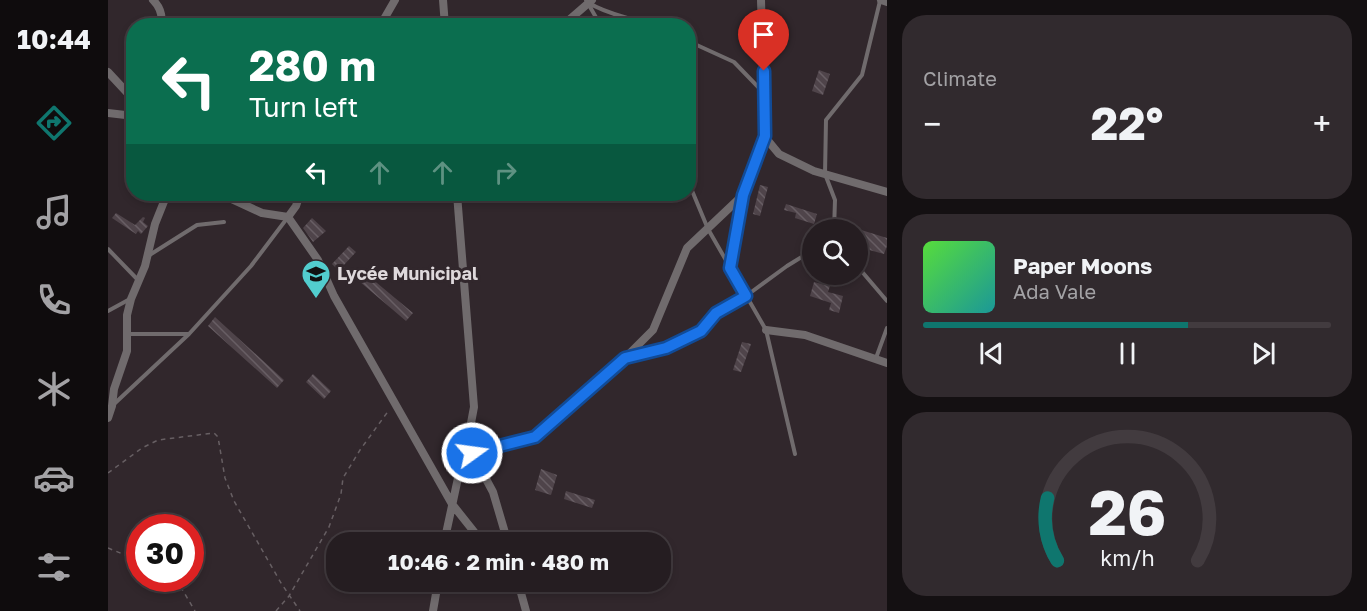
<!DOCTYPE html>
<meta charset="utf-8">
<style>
:root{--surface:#251d21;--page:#312a2e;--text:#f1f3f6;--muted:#a3a2a5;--line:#423b3f;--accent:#0f766e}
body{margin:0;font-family:"Golos Text",sans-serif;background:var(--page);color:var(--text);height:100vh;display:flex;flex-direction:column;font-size:22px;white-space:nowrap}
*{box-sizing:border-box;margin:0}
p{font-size:20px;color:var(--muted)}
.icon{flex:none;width:33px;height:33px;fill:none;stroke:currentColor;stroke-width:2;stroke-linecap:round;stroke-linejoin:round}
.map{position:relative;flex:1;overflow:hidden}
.drawer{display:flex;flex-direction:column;gap:15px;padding:15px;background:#141012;width:480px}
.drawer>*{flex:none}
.guide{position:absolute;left:18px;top:18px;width:570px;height:183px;border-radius:24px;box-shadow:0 3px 9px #0003,0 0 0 2px var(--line);background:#0b6e4f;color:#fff;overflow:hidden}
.fabs{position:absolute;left:694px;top:219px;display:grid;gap:12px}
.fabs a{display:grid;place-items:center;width:66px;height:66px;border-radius:50%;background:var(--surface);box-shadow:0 3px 9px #0003,0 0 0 2px var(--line);font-size:30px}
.speed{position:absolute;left:18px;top:514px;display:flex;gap:12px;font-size:30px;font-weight:700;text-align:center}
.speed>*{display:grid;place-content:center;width:78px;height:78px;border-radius:50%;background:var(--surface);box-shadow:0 3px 9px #0003,0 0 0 2px var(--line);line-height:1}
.speed .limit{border:9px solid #d22;background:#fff;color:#111}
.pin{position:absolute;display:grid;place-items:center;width:51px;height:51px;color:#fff;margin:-62px -26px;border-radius:50% 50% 50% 0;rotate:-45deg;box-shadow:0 0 6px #0007}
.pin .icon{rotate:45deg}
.me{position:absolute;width:66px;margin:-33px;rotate:76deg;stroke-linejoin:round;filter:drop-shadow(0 0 4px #0008)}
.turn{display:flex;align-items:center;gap:21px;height:126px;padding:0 24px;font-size:27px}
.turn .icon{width:78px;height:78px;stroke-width:2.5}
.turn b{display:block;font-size:42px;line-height:51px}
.lanes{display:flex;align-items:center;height:57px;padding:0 24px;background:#0003;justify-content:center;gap:30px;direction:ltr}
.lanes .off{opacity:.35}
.big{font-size:45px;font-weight:700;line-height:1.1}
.drawer .widget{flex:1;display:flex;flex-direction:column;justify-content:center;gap:9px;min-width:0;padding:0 21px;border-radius:24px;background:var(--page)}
.drawer .dial{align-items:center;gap:0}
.dial svg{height:156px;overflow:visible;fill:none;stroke:var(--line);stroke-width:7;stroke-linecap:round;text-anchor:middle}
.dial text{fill:var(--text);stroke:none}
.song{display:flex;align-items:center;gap:18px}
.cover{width:72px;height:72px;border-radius:9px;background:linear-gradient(135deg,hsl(110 70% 55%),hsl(180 70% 35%))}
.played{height:6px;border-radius:3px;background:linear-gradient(90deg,var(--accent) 65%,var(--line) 65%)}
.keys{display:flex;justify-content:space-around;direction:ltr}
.heat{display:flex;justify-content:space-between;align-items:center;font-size:33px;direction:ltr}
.trip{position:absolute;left:218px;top:532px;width:345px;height:60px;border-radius:24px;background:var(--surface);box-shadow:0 3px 9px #0003,0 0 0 2px var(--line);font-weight:700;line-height:60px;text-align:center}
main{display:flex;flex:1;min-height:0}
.dock{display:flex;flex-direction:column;width:108px;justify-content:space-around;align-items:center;background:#0f0c0d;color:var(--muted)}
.dock .icon{width:42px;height:42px}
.dock .selected{color:var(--accent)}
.dock b{font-size:27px;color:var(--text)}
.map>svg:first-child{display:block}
</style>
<main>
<nav class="dock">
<b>10:44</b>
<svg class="icon selected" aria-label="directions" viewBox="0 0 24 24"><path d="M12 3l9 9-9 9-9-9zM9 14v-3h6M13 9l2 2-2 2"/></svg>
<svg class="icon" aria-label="music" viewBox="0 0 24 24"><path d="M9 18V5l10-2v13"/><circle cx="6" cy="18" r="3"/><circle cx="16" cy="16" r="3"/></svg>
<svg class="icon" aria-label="phone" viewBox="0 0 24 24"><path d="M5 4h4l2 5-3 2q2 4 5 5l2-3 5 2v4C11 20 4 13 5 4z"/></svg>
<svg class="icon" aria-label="climate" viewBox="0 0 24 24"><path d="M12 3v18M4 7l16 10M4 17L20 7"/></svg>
<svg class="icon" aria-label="car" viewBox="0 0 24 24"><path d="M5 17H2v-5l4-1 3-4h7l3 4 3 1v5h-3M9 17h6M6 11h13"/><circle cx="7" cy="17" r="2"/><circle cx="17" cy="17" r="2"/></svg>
<svg class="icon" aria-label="filters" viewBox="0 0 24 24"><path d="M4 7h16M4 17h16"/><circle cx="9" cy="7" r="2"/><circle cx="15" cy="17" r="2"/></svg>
</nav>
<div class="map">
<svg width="779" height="611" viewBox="0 0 779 611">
<defs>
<pattern id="building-back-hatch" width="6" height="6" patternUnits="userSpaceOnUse" patternTransform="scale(1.5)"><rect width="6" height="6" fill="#4f444a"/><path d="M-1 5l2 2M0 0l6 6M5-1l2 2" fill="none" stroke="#685e64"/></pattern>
</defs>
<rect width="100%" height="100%" fill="#31272c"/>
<path fill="url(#building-back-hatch)" d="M711,70L722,74L715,95L704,91Z
M652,185L660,187L652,216L645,214Z
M678,204L709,214L706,224L687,218L688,213L676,210Z
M8,213L27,225L35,217L37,218L35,222L40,226L33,234L30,231L28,234L4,218Z
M204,218L218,231L205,242L195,228Z
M750,229L779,238V246L776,254L754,248L757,240L750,238Z
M241,246L248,252L235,266L248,277L243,283L224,264Z
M257,273L305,313L298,321L251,281Z
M706,282L722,286L720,292L735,296L731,313L721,310L723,303L702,296Z
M107,317L176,380L169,388L100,326Z
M634,342L643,344L633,372L625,370Z
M205,374L223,391L216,399L198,382Z
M433,469L449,475L443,495L427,490Z
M458,491L487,500L484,508L456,499Z"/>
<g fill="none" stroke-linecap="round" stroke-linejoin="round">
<path stroke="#675f63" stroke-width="1.5" stroke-dasharray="4.5 4.5" stroke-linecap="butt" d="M0,473L34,448L50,440L106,433L110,437L117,478L126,501L173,583L192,611
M0,548L32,561
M68,579L87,611
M168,611L181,596L221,527L233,494L235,478L252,450L281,410"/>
<path stroke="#706b6d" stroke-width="4" d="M478,0L493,26
M481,3C500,15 522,17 543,26
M580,41L626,62L655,92
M580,181L600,229L658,330L687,454
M726,230L727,200L717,174L718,120L754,75L772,1
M0,249L30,280
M40,256L89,225L116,222
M750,267L779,301
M622,268L634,199
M0,311L22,299
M20,334H80
M519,358L558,348L593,331L608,313L638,296L679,266L705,250
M768,358L779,328
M5,405L81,334L143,266L180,217"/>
<path stroke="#706b6d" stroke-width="8" d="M45,0C52,7 55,16 53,26
M335,0L337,26
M773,0L779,2
M272,26L287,0
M454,26L484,0
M0,72L26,100
M0,113L26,116
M657,137L671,154L706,171L779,192
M113,194L154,213L180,217L188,206L192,194
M349,194L366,407L360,439L364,453L385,492L400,543
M180,217L210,260L226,296L344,504L375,543
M658,330L697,335L779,363
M0,418L4,406L6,389L19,351V315L23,299L37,266L47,224L59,194
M336,543L353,464L364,453L427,437L517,358L545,330L579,248L635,195L657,137L653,0
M410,582L418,611
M325,611L330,582"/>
</g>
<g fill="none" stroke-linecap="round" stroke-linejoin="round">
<g stroke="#114b97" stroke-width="15">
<path id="route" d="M364,453L427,437L517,358L558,348L593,331L608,313L638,296L622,268L635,195L657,136L656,71"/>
</g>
<use href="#route" stroke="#1a73e8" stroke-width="10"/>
</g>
<defs>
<g id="school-pin" transform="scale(1.5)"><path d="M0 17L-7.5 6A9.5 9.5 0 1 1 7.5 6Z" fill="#52cdce" stroke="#31272c"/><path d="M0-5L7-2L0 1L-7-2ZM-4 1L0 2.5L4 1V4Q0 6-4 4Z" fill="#111"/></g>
</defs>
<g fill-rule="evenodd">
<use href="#school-pin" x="208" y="274"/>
</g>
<g text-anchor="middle" stroke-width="6" stroke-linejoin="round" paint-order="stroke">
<g font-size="18" font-weight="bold" fill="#ded8db" stroke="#31272c" text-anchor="start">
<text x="229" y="280">Lycée Municipal</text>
</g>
</g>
</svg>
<div class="fabs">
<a><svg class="icon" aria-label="search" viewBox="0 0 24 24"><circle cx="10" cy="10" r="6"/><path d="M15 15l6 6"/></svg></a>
</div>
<div class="speed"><div class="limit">30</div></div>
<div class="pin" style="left:656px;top:71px;background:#d93025"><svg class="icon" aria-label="arrive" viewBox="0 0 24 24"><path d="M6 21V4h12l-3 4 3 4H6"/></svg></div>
<svg class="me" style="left:364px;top:453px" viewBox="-20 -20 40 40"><circle r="17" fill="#1a73e8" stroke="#fff" stroke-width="3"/><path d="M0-11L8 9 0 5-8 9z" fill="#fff"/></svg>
<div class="trip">10:46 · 2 min · 480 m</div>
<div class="guide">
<div class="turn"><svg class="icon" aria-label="left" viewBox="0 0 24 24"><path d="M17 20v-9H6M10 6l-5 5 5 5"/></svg><div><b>280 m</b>Turn left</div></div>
<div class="lanes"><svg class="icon" aria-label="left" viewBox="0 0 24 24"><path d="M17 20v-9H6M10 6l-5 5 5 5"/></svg><svg class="icon off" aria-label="ahead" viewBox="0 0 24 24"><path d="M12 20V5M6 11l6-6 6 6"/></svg><svg class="icon off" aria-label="ahead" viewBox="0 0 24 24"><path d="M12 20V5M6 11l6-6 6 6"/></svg><svg class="icon off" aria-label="right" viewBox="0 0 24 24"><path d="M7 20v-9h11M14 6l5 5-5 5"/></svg></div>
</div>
</div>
<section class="drawer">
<div class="widget"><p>Climate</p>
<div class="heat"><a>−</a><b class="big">22°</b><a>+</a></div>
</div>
<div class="widget">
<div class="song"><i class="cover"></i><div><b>Paper Moons</b><p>Ada Vale</p></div></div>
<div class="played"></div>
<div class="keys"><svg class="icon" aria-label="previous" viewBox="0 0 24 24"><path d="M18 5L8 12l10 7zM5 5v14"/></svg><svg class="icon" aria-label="pause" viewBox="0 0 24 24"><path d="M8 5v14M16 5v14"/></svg><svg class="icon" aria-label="next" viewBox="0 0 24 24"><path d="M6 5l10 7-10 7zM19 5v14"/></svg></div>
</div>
<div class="widget dial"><svg viewBox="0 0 100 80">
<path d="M14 69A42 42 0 1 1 86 69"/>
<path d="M14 69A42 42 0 0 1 9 37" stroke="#0f766e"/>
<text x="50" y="56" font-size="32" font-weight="700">26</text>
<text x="50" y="72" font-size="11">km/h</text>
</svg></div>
</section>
</main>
